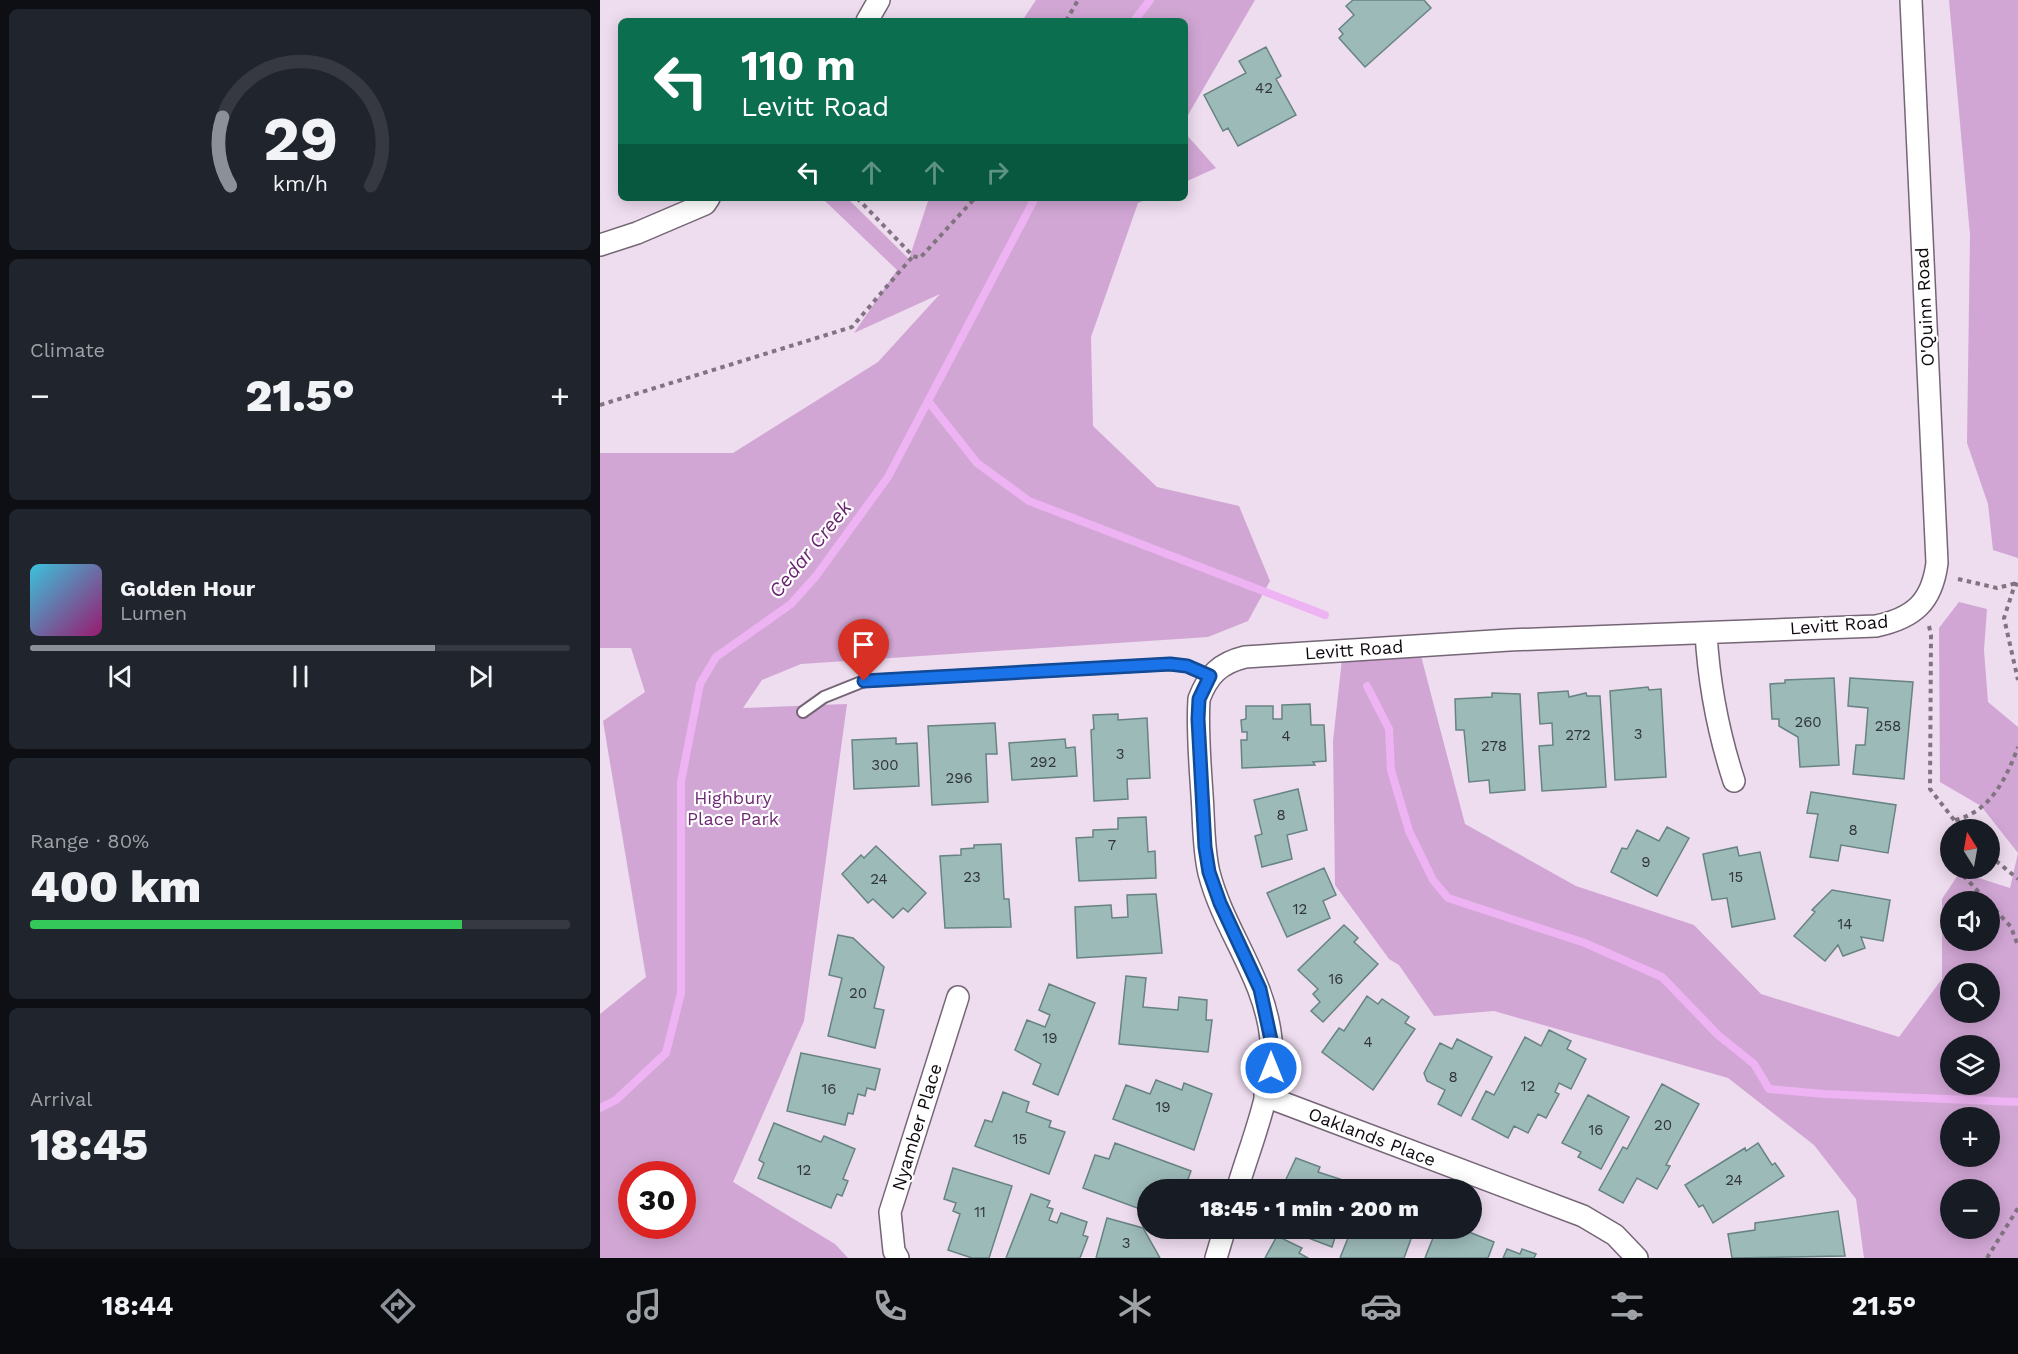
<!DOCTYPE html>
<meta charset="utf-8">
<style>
:root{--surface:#171b24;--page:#20242c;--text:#f1f3f6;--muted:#9ea1a6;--line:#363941;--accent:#8c9099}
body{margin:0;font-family:"Work Sans",sans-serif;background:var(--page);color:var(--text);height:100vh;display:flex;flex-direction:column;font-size:22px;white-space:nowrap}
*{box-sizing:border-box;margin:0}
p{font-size:20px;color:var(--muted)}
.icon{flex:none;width:33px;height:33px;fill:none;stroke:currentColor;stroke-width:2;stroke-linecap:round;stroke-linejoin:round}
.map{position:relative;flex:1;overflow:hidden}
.details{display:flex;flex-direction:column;gap:9px;padding:9px;background:#0d0f14;width:600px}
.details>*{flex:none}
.top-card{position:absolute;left:18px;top:18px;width:570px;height:183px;border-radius:9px;box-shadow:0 3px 15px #0003;background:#0b6e4f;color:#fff;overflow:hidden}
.needle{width:39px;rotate:349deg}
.buttons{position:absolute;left:1340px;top:819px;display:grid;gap:12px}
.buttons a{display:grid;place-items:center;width:60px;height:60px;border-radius:50%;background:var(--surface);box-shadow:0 3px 15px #0003;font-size:30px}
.speed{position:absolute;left:18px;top:1161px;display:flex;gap:12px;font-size:30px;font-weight:700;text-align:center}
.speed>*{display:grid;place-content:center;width:78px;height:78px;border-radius:50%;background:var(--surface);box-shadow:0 3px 15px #0003;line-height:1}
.speed .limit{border:9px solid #d22;background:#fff;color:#111}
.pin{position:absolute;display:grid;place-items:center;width:51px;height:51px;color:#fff;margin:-62px -26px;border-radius:50% 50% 50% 0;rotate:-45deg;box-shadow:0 0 6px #0007}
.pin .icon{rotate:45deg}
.me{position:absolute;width:66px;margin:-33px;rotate:0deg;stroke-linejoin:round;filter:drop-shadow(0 0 4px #0008)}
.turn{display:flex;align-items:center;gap:21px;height:126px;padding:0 24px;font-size:27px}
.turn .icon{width:78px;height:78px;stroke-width:2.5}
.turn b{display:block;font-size:42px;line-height:51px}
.lanes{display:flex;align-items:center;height:57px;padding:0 24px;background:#0003;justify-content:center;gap:30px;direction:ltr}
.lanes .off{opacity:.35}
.big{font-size:45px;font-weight:800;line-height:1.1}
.details .card{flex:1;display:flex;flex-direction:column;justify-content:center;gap:9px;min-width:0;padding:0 21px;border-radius:9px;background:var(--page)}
.details .dial{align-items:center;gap:0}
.dial svg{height:156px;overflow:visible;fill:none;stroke:var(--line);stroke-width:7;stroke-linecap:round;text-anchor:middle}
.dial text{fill:var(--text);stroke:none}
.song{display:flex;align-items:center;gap:18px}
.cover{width:72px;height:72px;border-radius:9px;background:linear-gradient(135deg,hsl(190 70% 55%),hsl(320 70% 35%))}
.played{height:6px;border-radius:3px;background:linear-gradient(90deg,var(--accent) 75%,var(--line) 75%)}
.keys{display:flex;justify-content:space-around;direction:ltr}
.heat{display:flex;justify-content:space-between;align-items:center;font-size:33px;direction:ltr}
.charge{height:9px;border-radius:4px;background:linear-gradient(90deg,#34c759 80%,var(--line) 0)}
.trip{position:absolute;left:537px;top:1179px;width:345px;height:60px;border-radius:30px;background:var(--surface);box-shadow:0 3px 15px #0003;font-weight:800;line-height:60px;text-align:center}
.menu{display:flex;height:96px;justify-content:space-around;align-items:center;background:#090b0e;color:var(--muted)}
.menu .icon{width:42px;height:42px}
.menu .current{color:var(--accent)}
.menu b{font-size:27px;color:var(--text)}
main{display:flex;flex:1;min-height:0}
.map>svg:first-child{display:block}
</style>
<main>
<section class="details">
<div class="card dial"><svg viewBox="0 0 100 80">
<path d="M14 69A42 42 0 1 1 86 69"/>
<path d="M14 69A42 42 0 0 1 10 34" stroke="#8c9099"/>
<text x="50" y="56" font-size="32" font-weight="700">29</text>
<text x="50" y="72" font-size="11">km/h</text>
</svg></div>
<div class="card"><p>Climate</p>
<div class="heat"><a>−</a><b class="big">21.5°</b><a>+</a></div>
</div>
<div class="card">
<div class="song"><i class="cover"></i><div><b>Golden Hour</b><p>Lumen</p></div></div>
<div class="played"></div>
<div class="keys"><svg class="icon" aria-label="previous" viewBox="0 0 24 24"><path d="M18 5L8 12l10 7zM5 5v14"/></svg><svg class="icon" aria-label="pause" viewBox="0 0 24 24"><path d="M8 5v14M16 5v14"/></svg><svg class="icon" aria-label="next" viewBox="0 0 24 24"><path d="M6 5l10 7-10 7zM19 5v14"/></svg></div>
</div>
<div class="card"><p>Range · 80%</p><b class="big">400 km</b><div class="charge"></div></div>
<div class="card"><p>Arrival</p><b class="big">18:45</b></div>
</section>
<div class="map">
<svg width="1418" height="1258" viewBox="0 0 1418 1258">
<rect width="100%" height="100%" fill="#eedcef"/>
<path fill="#d1a6d4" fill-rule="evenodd" d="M436,0H655L585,120V21H422Z
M1349,0H1418V558L1393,550L1388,504L1367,443L1370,235Z
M585,133L616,168L585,182Z
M222,198H247L309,259L329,198H550L538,203L491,337L493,426L557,487L639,506L670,581L648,621L608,637L201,664L162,680L143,708L247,704L204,1021L133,1182L235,1244L248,1258H0V1014L46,977L3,721L45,692L31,648H0V453H133L278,362L340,294L254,333L297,270ZM32,1174H82V1226H32Z
M1359,602L1387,609L1384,650L1388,702L1418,727V1258H1264L1256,1199L1214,1145L1128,1078L894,1011L834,1016L799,965L789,959L735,885L733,741L742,659L821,656L865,824L976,886L1094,925L1161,994L1299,1037L1342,979V899L1360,872L1410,888L1418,853L1381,806L1340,782L1339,628ZM1350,902H1389V940H1350ZM1350,974H1389V1012H1350ZM1350,1046H1389V1084H1350ZM1350,1118H1389V1156H1350ZM1350,1190H1389V1228H1350Z"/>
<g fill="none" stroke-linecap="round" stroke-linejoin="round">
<path stroke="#eeb3f3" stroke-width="8" d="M534,21L550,0
M328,401L377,463L429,501L725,615
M767,686L789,729L791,770L809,831L833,880L848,898L985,943L1062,977L1118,1035L1154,1064L1169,1089L1224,1094L1418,1102
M0,1108L16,1100L66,1053L81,993V782L100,684L116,657L191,604L216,576L288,477L435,198"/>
</g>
<path fill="#9cbab8" stroke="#678382" stroke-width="1.5" d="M753,0H824L831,8L765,67L739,38L743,34L739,29L754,15L746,6Z
M666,47L681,76L676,79L696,115L638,146L628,128L623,131L604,95L646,73L639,61Z
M1234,678L1239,765L1200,767L1198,737L1179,726V719H1172L1170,684L1185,683V680Z
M1250,678L1313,682L1304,779L1253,774L1256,745H1265L1268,708L1248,706Z
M1048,687L1049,690L1061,689L1066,777L1015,780L1010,691Z
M968,691L969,697L986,693L987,696H1000L1006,787L942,791L939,746L953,745L952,723L940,724L938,693Z
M892,693L920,694L925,790L890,793L889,780L869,782L864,730H856L855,699L892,697Z
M710,704L711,725H724L726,761L713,762L715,765L642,768L641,740H647V732H642L641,720L646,719V706H673V719H682V705Z
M518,714V720L547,718L550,778L527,779L528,799L494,801L491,730L494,729L493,715Z
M395,723L397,754H386L388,802L332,805L328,726Z
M296,738V744L317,743L319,786L254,789L252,740Z
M465,739L466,748L475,747L477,776L412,780L409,743Z
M698,789L707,830L687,835L692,859L662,867L655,836L662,834L654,800Z
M1211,792L1296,805L1288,853L1241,845L1238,861L1210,857L1218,814L1207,813Z
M546,817L548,852L555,851L556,878L479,881L476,838L493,837V830L518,829V818Z
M1067,827L1089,838L1057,896L1011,872L1022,848L1027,849L1037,830L1059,841Z
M401,844L404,899H409L411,927L345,928L340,856L361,855V849L374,848V845Z
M276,846L326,893L308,912L303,908L293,918L273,899L268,903L242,874L261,855L264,858Z
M1137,847L1139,856L1160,852L1175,919L1132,927L1127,898L1112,900L1103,854Z
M724,868L736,895L723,901L730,918L687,937L667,893Z
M1232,890L1290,900L1283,941L1261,937L1265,948L1243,956L1238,945L1225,961L1194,936L1215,912L1212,910Z
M556,894L562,953L477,958L475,907L511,905L512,918L528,917L527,895Z
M744,925L758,938L754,942L778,964L723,1022L711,1011L720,1002L713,994L718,989L698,970Z
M238,935L253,938L284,967L274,1008L284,1010L275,1048L228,1036L242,978L229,975Z
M526,976L546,978L543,1007L578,1010L579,997L607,1000L606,1020H612L608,1052L519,1044Z
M449,984L495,1003L458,1095L433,1084L441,1064L415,1050L427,1020L445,1027L450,1015L439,1010Z
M767,996L778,1004L782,999L809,1017L805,1023L815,1029L773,1090L722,1052L739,1028L744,1031Z
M949,1030L971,1041L967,1049L986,1059L971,1089L959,1083L955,1092L959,1094L946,1118L938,1114L928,1133L914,1126L908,1138L872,1119L886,1091L894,1095L925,1037L941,1046Z
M857,1039L892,1057L861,1116L838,1104L845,1090L827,1081L824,1073L840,1043L852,1049Z
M201,1053L280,1069L275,1090L267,1088L265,1096L258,1094L253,1114L248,1113L245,1125L187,1111Z
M556,1080L582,1090L584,1083L612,1094L594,1150L513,1119L526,1085L550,1094Z
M1062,1084L1099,1104L1066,1165L1070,1166L1057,1189L1037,1178L1023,1203L999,1190L1023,1147L1027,1149Z
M403,1092L429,1102L426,1112L451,1121L449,1127L465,1132L449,1174L375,1146L385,1120L392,1122Z
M988,1095L1029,1117L1001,1169L978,1157L981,1152L962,1143Z
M174,1123L221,1142L224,1136L255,1149L243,1179L248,1181L242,1196L237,1194L231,1208L158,1178L164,1163L159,1160Z
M515,1143L591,1171L584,1190H548V1212L483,1188L495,1155L509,1159Z
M1158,1143L1172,1165L1175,1163L1184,1176L1113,1223L1103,1205L1099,1207L1085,1185L1145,1148L1146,1151Z
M696,1158L720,1167L718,1172L755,1184L753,1190H681Z
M353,1168L412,1186L389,1258H372L348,1250L360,1214L353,1211L356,1203L344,1199Z
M431,1194L450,1201L447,1207L453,1209L449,1220L457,1223L461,1213L487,1222L483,1235L488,1237L480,1258H406Z
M1238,1211L1245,1256L1132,1258L1128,1234L1155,1230V1223Z
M507,1218L543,1228L560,1258H496Z
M682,1228H738L732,1247Z
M752,1228H815L804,1258H740Z
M837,1228H870L869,1232L894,1242L888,1258H825Z
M677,1236L702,1248L699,1253L708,1258H665Z
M907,1249L920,1254L922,1249L936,1254L934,1258H903Z"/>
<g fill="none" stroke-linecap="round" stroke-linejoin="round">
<g stroke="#756676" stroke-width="14">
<path id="lane" d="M203,712L224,697L264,681L570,664L587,666L610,676"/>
</g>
<g stroke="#756676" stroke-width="24">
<path id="street" d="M267,21L279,0
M0,245L37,233L105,204L109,198
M1106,633C1109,685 1118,732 1134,781
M665,1096L983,1216L1015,1235L1037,1258
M637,1190C651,1142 675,1089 671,1039C665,978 624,931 609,873C603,848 604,821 602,795C600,763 597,731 599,699C608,675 620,663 645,657L909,640L1276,626C1314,618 1332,602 1337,563L1311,0
M298,1258L294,1251L290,1212L358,997
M616,1258L625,1228"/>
</g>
<path stroke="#817481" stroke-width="4" stroke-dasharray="4.5 4.5" stroke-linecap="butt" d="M466,21L478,0
M257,198L313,256L320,258L375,198
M0,405L252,327L313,256
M1358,579L1397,588L1417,583
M1418,585L1415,584L1404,618L1418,680
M1329,626L1331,635L1330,789L1362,830
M1355,820C1390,812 1406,779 1418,747
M1389,855L1418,879
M1361,868L1360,872L1388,902
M1389,903L1411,927L1418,946
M1387,1258L1418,1208"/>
<use href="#lane" stroke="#fff" stroke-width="10"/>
<use href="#street" stroke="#fff" stroke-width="21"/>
</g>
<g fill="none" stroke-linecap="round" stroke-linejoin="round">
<g stroke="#114b97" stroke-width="15">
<path id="route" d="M264,681L570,664L587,666L610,676L599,699L598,719L605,847L609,872L620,903L660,989L671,1040V1068"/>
</g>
<use href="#route" stroke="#1a73e8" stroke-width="10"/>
</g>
<g text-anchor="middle" stroke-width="4.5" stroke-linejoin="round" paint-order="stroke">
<g font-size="15" fill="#323539">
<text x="664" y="93">42</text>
<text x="1208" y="727">260</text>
<text x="1288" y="731">258</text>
<text x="1038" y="739">3</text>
<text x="978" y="740">272</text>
<text x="686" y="741">4</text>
<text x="894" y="751">278</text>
<text x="520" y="759">3</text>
<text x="443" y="767">292</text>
<text x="285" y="770">300</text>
<text x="359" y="783">296</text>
<text x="681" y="820">8</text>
<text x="1253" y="835">8</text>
<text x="512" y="850">7</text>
<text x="1046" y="867">9</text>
<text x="372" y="882">23</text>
<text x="1136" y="882">15</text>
<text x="279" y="884">24</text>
<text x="700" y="914">12</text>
<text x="1245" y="929">14</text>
<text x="736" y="984">16</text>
<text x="258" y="998">20</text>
<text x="450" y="1043">19</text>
<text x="768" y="1047">4</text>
<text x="853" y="1082">8</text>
<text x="928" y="1091">12</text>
<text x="229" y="1094">16</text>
<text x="563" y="1112">19</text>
<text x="1063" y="1130">20</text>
<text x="996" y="1135">16</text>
<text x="420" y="1144">15</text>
<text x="204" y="1175">12</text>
<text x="1134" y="1185">24</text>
<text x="380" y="1217">11</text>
<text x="526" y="1248">3</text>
</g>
<g font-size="18" fill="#0f090f" stroke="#fff">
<text transform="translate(1325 307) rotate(-93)" y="6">O'Quinn Road</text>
<text transform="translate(1239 625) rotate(-4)" y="6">Levitt Road</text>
<text transform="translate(754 650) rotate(-4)" y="6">Levitt Road</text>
<text transform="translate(317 1127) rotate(-73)" y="6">Nyamber Place</text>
<text transform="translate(772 1137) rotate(21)" y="6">Oaklands Place</text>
</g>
<g font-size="18" fill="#6f2a75" stroke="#fff">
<text x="133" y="804">Highbury<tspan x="133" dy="21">Place Park</tspan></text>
</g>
<g font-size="20" font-style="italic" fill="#6a2671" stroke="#fff">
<text transform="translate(210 549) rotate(-51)" y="7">Cedar Creek</text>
</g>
</g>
</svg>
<div class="buttons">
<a><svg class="needle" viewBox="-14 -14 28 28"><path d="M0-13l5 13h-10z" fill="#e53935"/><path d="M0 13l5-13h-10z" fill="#9ea1a6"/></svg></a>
<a><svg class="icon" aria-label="sound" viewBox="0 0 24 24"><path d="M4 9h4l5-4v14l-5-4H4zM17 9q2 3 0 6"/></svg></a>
<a><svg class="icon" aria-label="search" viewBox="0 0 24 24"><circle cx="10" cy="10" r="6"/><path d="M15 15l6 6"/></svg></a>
<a><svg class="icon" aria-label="layers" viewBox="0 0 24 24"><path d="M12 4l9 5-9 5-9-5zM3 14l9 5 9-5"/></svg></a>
<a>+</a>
<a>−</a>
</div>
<div class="speed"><div class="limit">30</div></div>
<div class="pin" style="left:264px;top:681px;background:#d93025"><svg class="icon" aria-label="arrive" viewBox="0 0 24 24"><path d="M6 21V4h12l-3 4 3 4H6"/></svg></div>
<svg class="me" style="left:671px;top:1068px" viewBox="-20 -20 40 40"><circle r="17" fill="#1a73e8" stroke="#fff" stroke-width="3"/><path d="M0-11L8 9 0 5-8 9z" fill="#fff"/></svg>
<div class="trip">18:45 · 1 min · 200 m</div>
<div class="top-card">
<div class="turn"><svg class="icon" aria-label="left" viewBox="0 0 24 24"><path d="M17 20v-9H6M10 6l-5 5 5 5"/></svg><div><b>110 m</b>Levitt Road</div></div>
<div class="lanes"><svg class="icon" aria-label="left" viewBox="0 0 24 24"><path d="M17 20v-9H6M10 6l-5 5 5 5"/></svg><svg class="icon off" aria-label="ahead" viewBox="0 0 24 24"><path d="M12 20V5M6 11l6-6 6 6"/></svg><svg class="icon off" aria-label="ahead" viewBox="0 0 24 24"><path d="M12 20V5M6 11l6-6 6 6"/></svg><svg class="icon off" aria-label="right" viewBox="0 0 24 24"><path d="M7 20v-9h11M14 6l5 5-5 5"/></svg></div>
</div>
</div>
</main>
<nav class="menu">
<b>18:44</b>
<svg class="icon current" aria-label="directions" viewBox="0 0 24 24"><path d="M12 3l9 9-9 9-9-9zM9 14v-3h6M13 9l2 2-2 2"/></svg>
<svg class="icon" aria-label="music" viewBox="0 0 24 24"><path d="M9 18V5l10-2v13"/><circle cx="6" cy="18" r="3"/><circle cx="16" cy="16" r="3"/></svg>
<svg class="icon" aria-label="phone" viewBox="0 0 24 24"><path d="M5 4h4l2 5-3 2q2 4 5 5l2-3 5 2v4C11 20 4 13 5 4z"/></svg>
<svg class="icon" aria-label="climate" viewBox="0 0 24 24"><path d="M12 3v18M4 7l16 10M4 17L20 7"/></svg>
<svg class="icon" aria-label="car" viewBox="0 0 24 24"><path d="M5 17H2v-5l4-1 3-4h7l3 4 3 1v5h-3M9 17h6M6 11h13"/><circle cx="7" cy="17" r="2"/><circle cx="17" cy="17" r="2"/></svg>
<svg class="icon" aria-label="filters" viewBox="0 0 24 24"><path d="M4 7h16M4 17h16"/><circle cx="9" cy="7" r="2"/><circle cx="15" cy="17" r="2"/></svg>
<b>21.5°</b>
</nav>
